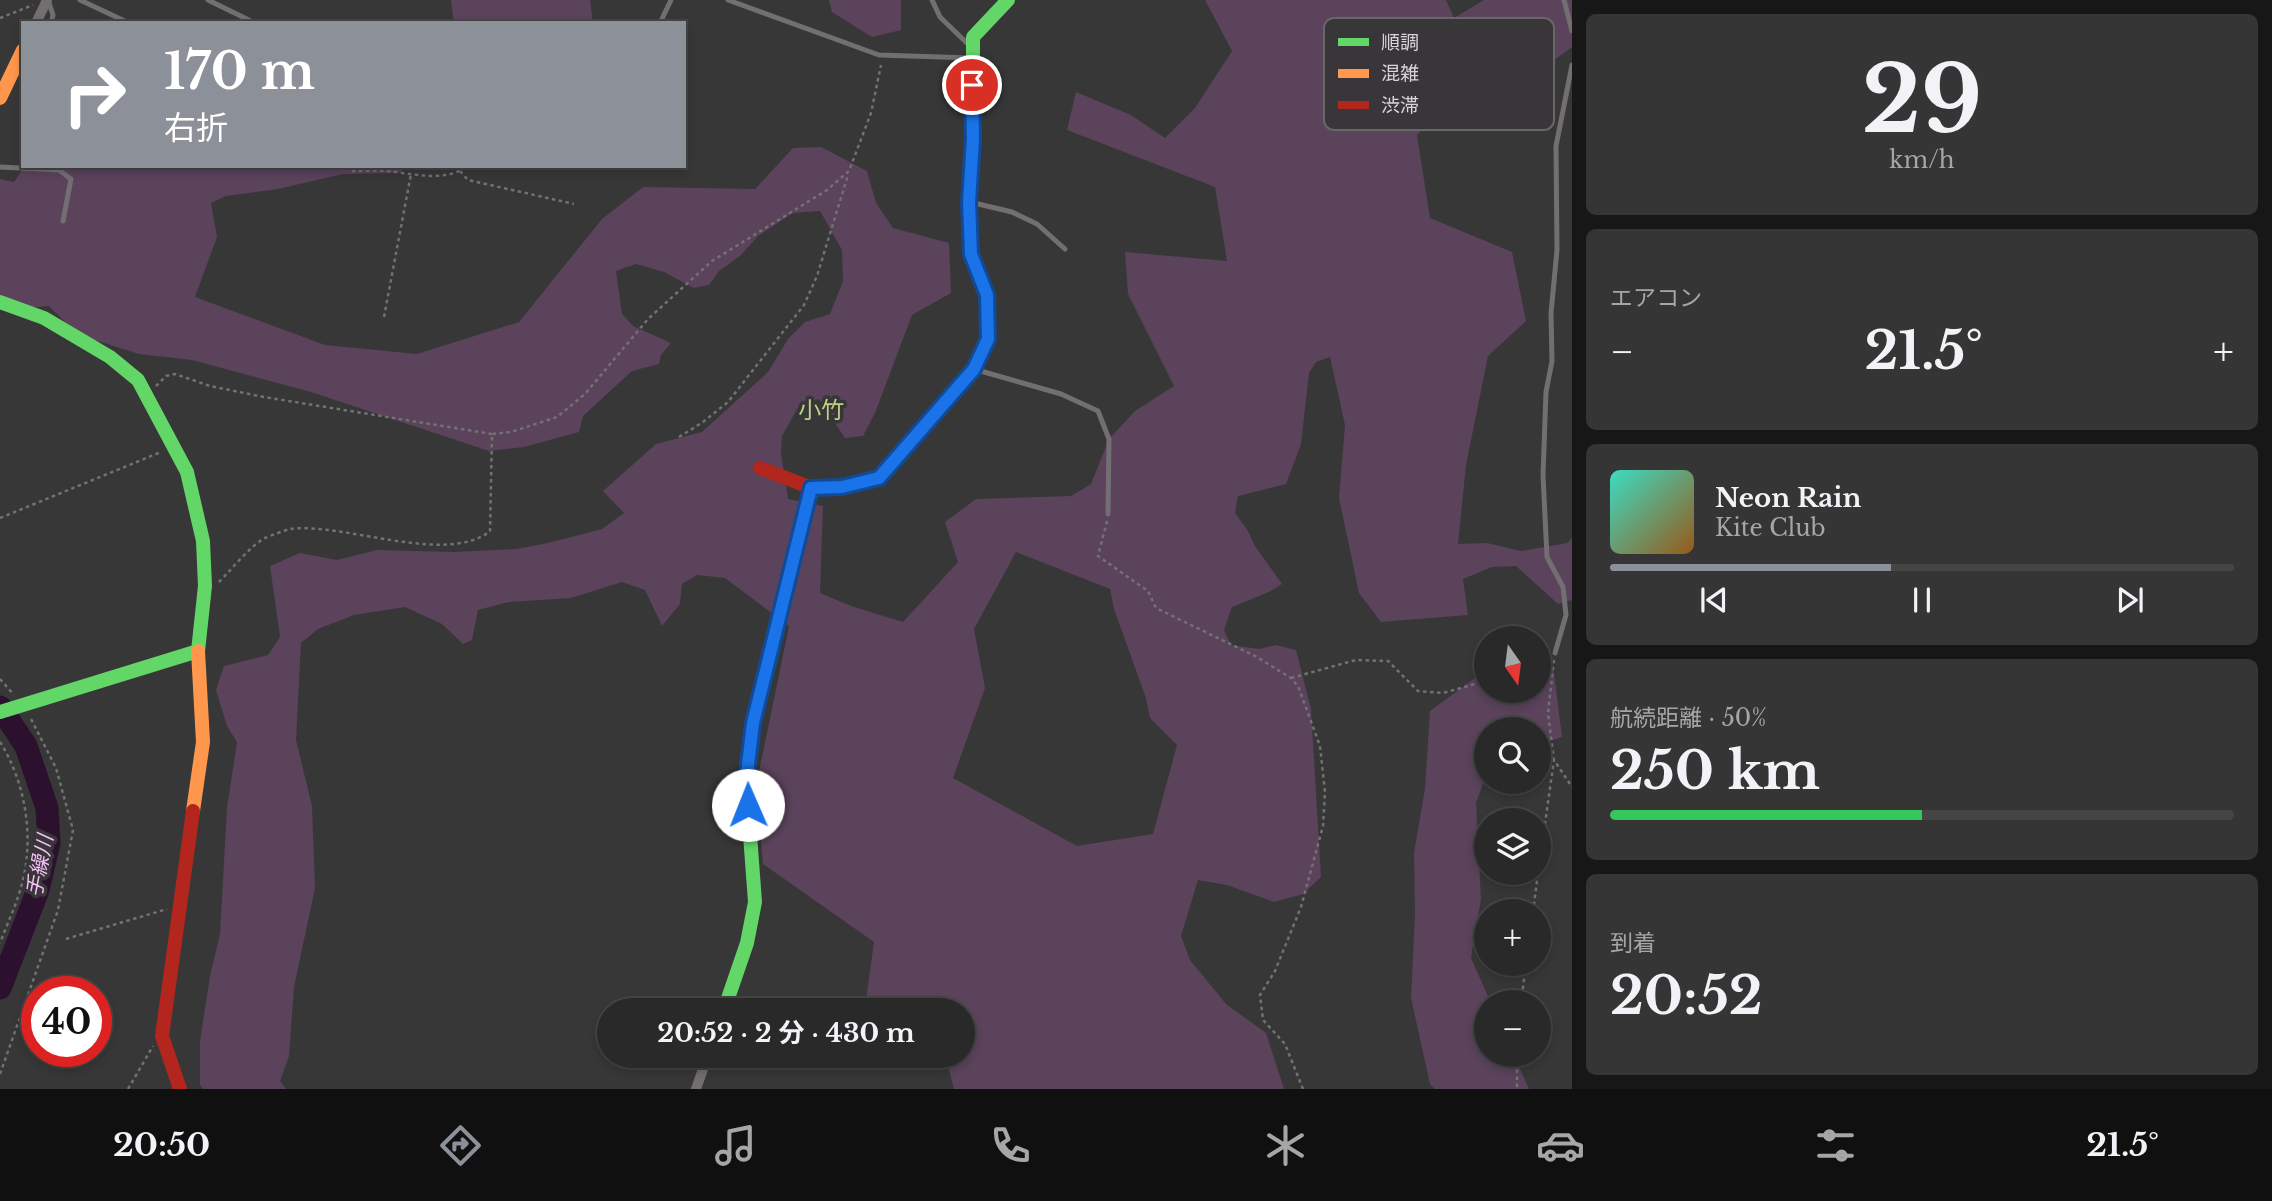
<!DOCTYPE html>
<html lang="ja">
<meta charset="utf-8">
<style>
:root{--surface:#292929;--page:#353535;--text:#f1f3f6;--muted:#a5a6a8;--line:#454546;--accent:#8c9099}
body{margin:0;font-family:"Libre Baskerville","Noto Sans JP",serif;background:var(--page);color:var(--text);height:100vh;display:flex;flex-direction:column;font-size:26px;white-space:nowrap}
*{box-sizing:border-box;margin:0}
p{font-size:23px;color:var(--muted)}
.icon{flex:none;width:38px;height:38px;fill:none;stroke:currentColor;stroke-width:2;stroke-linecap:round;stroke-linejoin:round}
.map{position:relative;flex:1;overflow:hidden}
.sheet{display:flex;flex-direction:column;gap:14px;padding:14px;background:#171717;width:700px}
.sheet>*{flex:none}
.hud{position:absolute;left:21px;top:21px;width:665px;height:147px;border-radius:0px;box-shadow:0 4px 10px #0003,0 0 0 2px var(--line);background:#8c9099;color:#fff;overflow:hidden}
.needle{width:46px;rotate:166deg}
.tools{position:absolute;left:1474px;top:626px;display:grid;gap:14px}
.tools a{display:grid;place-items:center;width:77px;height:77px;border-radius:50%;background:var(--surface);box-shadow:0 4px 10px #0003,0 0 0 2px var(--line);font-size:35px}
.speed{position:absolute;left:21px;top:976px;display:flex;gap:14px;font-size:35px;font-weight:700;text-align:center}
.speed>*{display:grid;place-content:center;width:91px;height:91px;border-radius:50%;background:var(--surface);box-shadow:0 4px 10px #0003,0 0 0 2px var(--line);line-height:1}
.speed .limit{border:10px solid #d22;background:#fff;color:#111}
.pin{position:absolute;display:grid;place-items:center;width:60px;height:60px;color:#fff;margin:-30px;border:4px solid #fff;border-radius:50%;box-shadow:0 2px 7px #0007}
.me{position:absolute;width:77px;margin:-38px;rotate:359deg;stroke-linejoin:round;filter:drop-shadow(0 0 5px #0008)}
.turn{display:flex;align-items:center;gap:24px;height:147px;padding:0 28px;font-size:32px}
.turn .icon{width:91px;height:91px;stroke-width:2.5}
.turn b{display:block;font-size:49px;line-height:60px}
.big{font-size:52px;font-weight:700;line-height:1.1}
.sheet .tile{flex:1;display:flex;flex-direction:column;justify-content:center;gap:10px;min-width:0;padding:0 24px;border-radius:10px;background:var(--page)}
.sheet .dial{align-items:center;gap:0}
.dial b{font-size:91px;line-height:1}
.song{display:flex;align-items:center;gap:21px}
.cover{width:84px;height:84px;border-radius:10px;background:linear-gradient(135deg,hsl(170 70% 55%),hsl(30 70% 35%))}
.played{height:7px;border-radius:4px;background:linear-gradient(90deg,var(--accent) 45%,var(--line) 45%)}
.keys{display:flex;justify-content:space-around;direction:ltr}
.heat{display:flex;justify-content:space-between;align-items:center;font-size:38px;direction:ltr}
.charge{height:10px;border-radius:5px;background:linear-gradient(90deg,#34c759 50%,var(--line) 0)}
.trip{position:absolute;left:597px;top:998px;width:378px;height:70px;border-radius:35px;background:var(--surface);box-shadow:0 4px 10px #0003,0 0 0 2px var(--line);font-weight:700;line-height:70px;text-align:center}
.menu{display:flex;height:112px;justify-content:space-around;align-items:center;background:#101010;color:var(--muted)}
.menu .icon{width:49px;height:49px}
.menu .selected{color:var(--accent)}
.menu b{font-size:32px;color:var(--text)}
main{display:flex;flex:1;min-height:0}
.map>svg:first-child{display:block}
</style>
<main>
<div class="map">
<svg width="1572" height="1089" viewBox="0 0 1572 1089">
<rect width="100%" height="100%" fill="#373737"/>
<path fill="#5a435b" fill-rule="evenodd" d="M451,0H590L593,23H454Z
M829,0H901V30L872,37L832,12Z
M1205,0H1446L1454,18L1484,0H1572V47L1542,69L1470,81L1417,135L1430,218L1512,252L1526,321L1488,356L1466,465L1458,544L1487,543L1521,551L1567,543L1572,538V600L1558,604L1516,566L1492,567L1463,579L1468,615L1381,622L1359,593L1339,498L1345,425L1330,357L1316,362L1309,373L1301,444L1286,484L1238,496L1235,513L1248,531L1255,546L1282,584L1269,592L1232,607L1224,630L1231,645L1259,649L1276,645L1296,650L1311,709L1321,877L1303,894L1274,902L1227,885L1198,880L1181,936L1190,960L1226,1004L1266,1033L1284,1089H954L945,1055H962V1010H884L866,1000L874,942L763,864L756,786L789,626L725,578L697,575L682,584L680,604L662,626L645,590L622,582L571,598L509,602L478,610L472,640L463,644L442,624L405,607L354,615L318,629L301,643L296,740L312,806L315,888L294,987L289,1056L280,1081L286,1089H203L200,1085V1041L210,976L220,934L227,808L237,742L227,726L216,690L224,666L268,655L280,637L270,566L300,553L337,560L377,550L454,552L517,549L548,543L602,529L624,513L603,491L656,444L702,432L768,372L788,339L805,322L830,314L843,281L842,250L820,211L793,213L758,236L740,256L719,271L709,285L694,288L664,272L636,264L616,271L622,314L633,326L671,343L661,355L659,364L632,371L583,416L579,432L524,447L489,451L311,392L192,360L139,354L85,337L66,323L49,306L0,310V179L14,182L25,166H410L398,173L343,174L278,189L226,196L211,203L217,237L195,297L325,345L417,354L519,322L602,219L643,187L755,189L793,148L821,147L867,171L876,203L893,228L949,243L951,293L912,315L875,413L863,436L845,438L819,399L800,404L782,436L781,453L788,499L823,506L820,593L851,606L903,622L958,562L945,522L976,499L1071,496L1091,484L1109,439L1135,411L1174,386L1128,294L1125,252L1227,261L1215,187L1067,130L1076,92L1131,115L1165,138L1195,108L1232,51ZM1016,552L1110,589L1114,609L1146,698L1150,718L1177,745L1153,834L1077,846L953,778L985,688L974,629Z
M1538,665H1553L1562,737L1538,745V730H1486V775L1476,803L1481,899L1471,958L1491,1003H1486V1055H1514L1529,1089H1435L1430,1084L1411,998L1415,914L1414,852L1425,789L1430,711L1486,670V691H1538Z"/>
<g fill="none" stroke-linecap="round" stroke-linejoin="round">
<path stroke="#2c112e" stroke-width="23" d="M0,707L26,746L47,808L49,843L38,890L0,988"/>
<path stroke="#737173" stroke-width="2.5" stroke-dasharray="3.5 3.5" stroke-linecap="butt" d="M0,18L33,5
M352,171C363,171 375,170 386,171C411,173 440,182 463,169L464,166
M460,171L468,180L574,204
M384,317L411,174
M156,386L166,376L175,374L210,386L264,397L492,434
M679,437L703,422L728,402L804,305L817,276L848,175
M0,518L161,452
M1107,521L1098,556L1148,591L1156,608L1255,656L1291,678L1298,686L1320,746L1325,792L1323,826L1301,907L1275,971L1260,995L1263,1020L1285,1044L1303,1089
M219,582C230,571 252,544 265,538C272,535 283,531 290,529C343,522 447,566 490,531L492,434L511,432L557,417L585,394L648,319L712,261L827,190L849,171L871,113L881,65
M1538,658L1548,654
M1554,660L1548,713L1554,760L1572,787
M1291,678L1356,660L1388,661L1418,691L1443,693L1486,681
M0,679L14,695
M0,742C26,783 35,840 21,887C16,906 7,924 0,943
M1538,873L1554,760
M1533,912L1538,873
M66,939L167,909
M1521,1003L1526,964
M0,1074L58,910L73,830L56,768L30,717
M1517,1087V1055
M128,1089L153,1046"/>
<path stroke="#726e72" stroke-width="5" d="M48,0L53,15L51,23
M80,0L129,23
M208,0L255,23
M728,0L879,55L972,58
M932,0L940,17L970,46
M1564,0L1572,31
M660,23L671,0
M0,167L59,170L71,179L63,221
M970,202L1012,212L1037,224L1065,249
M977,370L1061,394L1098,411L1109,439L1108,514
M1555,653L1566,615L1563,587L1547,557L1543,475L1546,392L1552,361L1551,313L1557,250L1556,146L1572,65"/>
<path stroke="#726e72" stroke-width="10" d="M36,23L47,0
M696,1089L708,1055"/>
<path stroke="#63d668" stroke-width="14" d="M971,173L973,139V37L1008,0
M0,302L44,318L110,357L138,380L187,472L203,541L205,586L198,651L0,712
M724,1010L747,943L755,902L746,781L753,723L812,488"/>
<path stroke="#ff974d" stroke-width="14" d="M0,98L23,50
M934,415L974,369L988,339L987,295L971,254L969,202L971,173
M193,811L203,742L198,651"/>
<path stroke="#b3261e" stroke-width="14" d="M760,468L812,488L842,487L879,478L934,415
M180,1089L162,1036L193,811"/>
</g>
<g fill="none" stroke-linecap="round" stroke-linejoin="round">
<g stroke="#114b97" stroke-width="18">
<path id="route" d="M748,805L746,781L753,723L811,488L842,487L879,478L974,369L988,339L987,295L971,254L969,202L973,139L972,85"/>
</g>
<use href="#route" stroke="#1a73e8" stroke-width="12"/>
</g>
<g text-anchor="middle" stroke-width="7" stroke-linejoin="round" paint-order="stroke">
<g font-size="21" font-style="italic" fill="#f5bef8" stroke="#383638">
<text transform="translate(40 866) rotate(-79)" y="7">手繰川</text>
</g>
<g font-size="23" fill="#bdd288" stroke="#383638">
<text x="821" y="418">小竹</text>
</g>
</g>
<rect x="1324" y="18" width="230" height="112" rx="10" fill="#383638" stroke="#686668" stroke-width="2"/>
<rect x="1338" y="38" width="31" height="8" fill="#63d668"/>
<rect x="1338" y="69" width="31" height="9" fill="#ff974d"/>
<rect x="1338" y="101" width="31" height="8" fill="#b3261e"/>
<g font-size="19" fill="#d7d5d7">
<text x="1381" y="49">順調</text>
<text x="1381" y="80">混雑</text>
<text x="1381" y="112">渋滞</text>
</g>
</svg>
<div class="tools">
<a><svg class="needle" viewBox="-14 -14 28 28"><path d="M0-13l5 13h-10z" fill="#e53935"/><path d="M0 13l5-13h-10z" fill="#a5a6a8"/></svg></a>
<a><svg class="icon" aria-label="search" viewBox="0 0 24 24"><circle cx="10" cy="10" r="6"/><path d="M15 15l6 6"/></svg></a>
<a><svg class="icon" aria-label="layers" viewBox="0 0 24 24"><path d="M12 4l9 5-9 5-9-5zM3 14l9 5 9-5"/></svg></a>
<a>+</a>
<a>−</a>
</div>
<div class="speed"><div class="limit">40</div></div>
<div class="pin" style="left:972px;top:85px;background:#d93025"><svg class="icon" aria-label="arrive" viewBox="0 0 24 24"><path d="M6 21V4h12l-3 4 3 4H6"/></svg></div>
<svg class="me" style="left:748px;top:805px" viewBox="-20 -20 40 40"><circle r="19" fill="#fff"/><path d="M0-13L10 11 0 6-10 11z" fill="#1a73e8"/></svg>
<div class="trip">20:52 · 2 分 · 430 m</div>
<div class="hud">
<div class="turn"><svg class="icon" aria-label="right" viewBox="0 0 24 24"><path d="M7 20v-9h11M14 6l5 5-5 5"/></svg><div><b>170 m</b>右折</div></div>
</div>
</div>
<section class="sheet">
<div class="tile dial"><b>29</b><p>km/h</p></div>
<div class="tile"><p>エアコン</p>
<div class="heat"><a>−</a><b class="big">21.5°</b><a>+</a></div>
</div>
<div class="tile">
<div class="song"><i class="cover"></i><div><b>Neon Rain</b><p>Kite Club</p></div></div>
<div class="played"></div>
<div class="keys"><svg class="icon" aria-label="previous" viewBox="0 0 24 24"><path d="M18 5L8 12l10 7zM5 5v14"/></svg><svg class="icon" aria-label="pause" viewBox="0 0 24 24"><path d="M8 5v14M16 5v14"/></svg><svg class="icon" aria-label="next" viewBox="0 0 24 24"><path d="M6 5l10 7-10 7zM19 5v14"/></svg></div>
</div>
<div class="tile"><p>航続距離 · 50%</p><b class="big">250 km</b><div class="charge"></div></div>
<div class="tile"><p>到着</p><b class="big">20:52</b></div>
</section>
</main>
<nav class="menu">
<b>20:50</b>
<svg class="icon selected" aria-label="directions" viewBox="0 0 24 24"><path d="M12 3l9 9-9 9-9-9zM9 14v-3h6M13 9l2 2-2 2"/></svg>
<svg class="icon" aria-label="music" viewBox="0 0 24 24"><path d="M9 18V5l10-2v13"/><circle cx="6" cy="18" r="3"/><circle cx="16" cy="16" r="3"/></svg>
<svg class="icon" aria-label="phone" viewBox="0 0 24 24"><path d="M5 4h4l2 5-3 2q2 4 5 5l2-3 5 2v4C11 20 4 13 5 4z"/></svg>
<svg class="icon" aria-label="climate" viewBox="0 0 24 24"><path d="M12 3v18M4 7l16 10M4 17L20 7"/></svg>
<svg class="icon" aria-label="car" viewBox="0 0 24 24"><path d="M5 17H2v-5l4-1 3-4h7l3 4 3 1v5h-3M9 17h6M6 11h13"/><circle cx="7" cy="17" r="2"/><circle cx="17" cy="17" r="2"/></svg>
<svg class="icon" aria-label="filters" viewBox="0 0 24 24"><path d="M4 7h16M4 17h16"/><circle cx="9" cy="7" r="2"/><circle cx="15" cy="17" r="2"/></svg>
<b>21.5°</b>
</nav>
